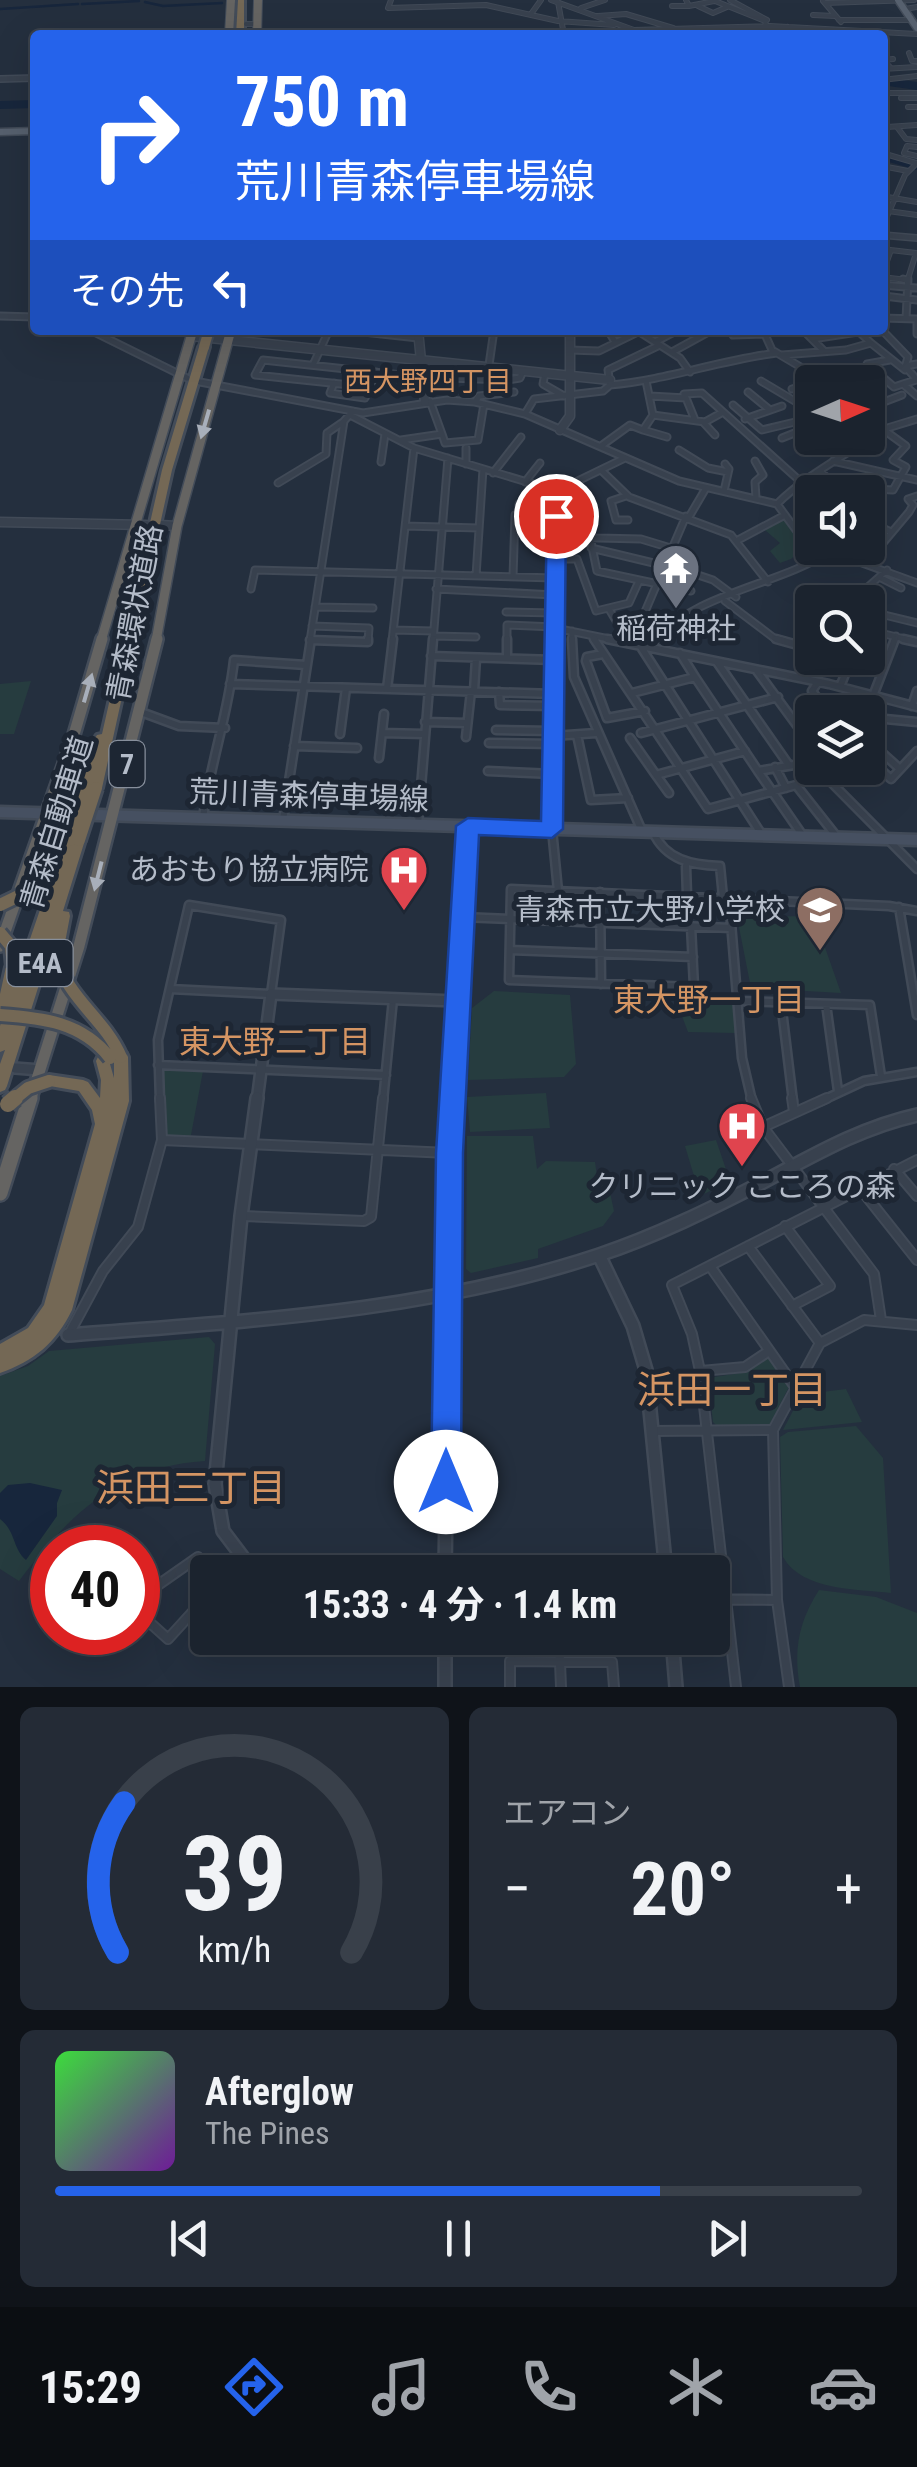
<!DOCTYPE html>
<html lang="ja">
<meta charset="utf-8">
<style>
:root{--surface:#1b232e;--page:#242b36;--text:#f1f3f6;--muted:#a0a4aa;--line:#39404a;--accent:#2563eb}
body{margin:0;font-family:"Roboto Condensed","Noto Sans JP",sans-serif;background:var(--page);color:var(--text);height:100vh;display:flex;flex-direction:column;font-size:38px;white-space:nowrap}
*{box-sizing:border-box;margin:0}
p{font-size:32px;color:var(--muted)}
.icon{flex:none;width:55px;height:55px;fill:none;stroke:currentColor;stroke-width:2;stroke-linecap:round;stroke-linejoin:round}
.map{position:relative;height:1687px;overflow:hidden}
.details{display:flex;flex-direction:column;gap:20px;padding:20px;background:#0f1319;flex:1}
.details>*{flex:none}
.guide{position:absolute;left:30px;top:30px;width:858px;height:305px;border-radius:10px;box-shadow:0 10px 40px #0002,0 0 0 2px var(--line);background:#2563eb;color:#fff;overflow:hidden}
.needle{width:65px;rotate:87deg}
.fabs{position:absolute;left:795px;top:365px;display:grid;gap:20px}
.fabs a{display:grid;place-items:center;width:90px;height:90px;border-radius:10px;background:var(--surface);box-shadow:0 10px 40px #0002,0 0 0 2px var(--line);font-size:50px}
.speed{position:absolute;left:30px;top:1525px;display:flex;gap:20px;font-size:50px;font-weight:700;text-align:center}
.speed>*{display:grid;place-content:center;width:130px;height:130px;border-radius:50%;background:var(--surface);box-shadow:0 10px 40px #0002,0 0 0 2px var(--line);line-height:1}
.speed .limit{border:15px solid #d22;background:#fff;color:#111}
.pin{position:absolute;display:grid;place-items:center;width:85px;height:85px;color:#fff;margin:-42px;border:5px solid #fff;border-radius:50%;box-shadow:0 2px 10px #0007}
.me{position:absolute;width:110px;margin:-55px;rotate:0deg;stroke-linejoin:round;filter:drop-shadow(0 0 8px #0008)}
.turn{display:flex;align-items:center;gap:35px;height:210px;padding:0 40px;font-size:45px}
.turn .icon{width:130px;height:130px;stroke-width:2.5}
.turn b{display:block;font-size:70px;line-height:85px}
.then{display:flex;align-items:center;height:95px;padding:0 40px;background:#0003;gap:20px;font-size:38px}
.big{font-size:75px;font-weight:700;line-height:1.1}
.details .widget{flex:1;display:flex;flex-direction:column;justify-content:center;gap:15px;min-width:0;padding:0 35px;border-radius:15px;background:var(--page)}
.details .dial{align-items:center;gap:0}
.dial svg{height:260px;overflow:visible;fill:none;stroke:var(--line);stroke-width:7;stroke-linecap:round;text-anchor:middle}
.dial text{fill:var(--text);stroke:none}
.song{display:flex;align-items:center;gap:30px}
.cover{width:120px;height:120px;border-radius:15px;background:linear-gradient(135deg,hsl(120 70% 55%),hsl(280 70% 35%))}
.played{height:10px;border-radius:5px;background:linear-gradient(90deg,var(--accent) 75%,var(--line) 75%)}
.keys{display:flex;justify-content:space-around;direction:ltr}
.heat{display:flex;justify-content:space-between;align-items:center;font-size:55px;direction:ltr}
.details .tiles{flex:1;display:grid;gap:20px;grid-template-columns:1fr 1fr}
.widget:last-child{grid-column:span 2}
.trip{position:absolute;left:190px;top:1555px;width:540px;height:100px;border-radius:10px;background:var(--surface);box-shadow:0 10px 40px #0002,0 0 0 2px var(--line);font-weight:700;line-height:100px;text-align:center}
.dock{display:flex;height:160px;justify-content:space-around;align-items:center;background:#0b0e12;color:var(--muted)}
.dock .icon{width:70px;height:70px}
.dock .current{color:var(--accent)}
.dock b{font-size:45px;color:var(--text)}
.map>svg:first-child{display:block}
</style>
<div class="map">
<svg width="917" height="1687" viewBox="0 0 917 1687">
<rect width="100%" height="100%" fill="#242f3e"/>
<path fill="#263c3f" d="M784,519L808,543L791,559L780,563L770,551L780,543L765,530Z
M31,681L14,734H0V684Z
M807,916L815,919L841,993L751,988L737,917Z
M494,991L570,995L576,1064L564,1077L468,1080L472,1008Z
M674,995L733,997L736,1033L688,1032Z
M166,1068L203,1071L191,1135L187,1139L165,1135L161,1072Z
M546,1093L550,1128L470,1132L467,1097Z
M467,1136H533L537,1169L546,1161L595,1162L597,1176L608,1183L614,1211L603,1226L538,1249V1258L471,1273L466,1269Z
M716,1140L730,1181L700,1196L685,1146Z
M209,1337L215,1344L205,1461C118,1466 68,1516 19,1581L0,1569V1376L28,1366L49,1351Z
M766,1358L772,1360L789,1387L770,1424L718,1427L713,1422L708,1378L740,1373Z
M816,1376L822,1392L846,1389L862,1422L783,1430L809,1380Z
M856,1426L883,1458L891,1593C858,1589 802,1591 783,1557L780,1437L788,1432Z
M819,1590L876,1597L917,1613V1687H800C793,1650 799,1621 819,1590Z"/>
<path fill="#17263c" d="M30,1483L62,1490L57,1503V1516L26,1560C12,1548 16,1531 0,1519V1493L8,1485Z"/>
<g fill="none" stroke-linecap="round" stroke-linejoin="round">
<path stroke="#17263c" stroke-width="2.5" d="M145,2L163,6L222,3
M82,4L139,1
M0,9L78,4"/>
<path stroke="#17263c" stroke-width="8" d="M882,81L917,86
M0,105L35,104
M882,156L917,166"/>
<g stroke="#414a57" stroke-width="6">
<path id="minor-far3" d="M391,0L388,8L486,5L558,21L614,25
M551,0L634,30L770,26L917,34
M686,0L689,6L714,1
M730,0L767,20
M715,1L765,21L766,25
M823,1L841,22
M558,2L564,35
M825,3L914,0
M672,6H689
M698,6L713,13L727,7
M581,8L605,0
M905,9L917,7
M531,14L541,0
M813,15L835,16
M598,16L626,14L673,28
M839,20H913
M246,24H257
M788,27L800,35
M613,35L612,32L624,29
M909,53L912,61H917
M890,67L883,60L893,59
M882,69L917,67
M882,80L917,76
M882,93H917
M901,98H917
M908,107H917
M887,127L917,125
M897,127L906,139L917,140
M917,147L907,146L904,153L917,156
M882,153L916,163
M882,166L908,171
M882,196L917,202
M888,211L917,215
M882,228L905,175L917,163
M882,249L916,253
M882,275L891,250
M882,277L907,280
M907,282L916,253"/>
</g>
<g stroke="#414a57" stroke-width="9">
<path id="minor-far2" d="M903,279L907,280
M882,285L917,288
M884,296L917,300
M0,316L35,317
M882,318L917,319
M906,319L908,279
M917,322V334
M90,330L187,378
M345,330L418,338
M608,330L615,342
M732,330L733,335L764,334
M763,330L772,350L826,382
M803,330L824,351
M882,330L908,357L906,364
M638,331L680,358L690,372
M812,339L858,332
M655,342L678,330
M871,343L905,370
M570,350L599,351L642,330
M672,352L712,330
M782,355L846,350L871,343L857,330
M890,360L867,364L894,387L903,384
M917,364L905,366L917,380
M313,365L329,330
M545,373L543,384L564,396
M487,379L494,330
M916,380L903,384L917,396
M761,381L803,406L812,403
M200,382L363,413L447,400L475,402L525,414L679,481L777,504L796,530L812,543
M334,383L330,393L365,398L376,372
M610,385C667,380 720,360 777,353
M369,387L255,375L263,360L420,377L507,380L520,378L523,371
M792,389L812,383
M748,392L770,410
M650,396L686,398L684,394L702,393L800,481
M686,398L695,420
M475,402L479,396L514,392
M733,405L762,430L795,422L812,431
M868,408L902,395
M525,414L534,399L603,391L610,385L608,370L660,345
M350,415L414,448L557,491L625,458
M653,415L705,422L723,412
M745,419L782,406
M703,422L715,435
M643,430L667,437
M881,430L917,419
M442,434L445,443L478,440L484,404
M782,438L812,426
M401,440L442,434L430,401
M601,446L630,425L643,430L653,415L646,381
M466,448V464
M679,450L708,468L728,472
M755,461L763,475L755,482L756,498
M833,461L917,480
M381,462L385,434
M601,470L629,497L731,535L768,582
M821,472L837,487L893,490L906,467L893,460L906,446L884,430
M493,473L521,437
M525,482L540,463
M278,483L326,454L327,433L343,422
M583,490L585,537
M724,491L729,469L725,464
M626,496L611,501L616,520H628
M777,504C806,475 845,456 879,432L868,418
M518,514L519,504L556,503
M556,515L584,516
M689,517L706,488
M868,521L889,531
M405,526L479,528
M556,537L641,539L674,549
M590,537L597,571L691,591
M738,540L785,515
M591,548L666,566
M821,548L917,583
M555,559H577L596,611L629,603L639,581
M867,562L909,512L913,505L908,499L917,496
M695,574L713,580L736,597
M476,576L483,469
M513,577L515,515H556
M881,578L901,588
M251,589L255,570L555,578
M436,589L555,595
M840,591L861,593L887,570
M725,601L774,638L785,641
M315,607L373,608
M609,609L628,641
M868,611L917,623
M506,612L555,613
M312,626L369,628L368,641
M555,628L619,641
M394,630L433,631
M660,630L644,614L686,516
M868,630L913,641
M572,631V641
M433,636L476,637
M592,636L595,641
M310,640L343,641
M310,641L344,421L353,411
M392,641L414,448
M433,641L448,458
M507,641V625L555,627
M654,641C697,592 777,586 831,551
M894,641L896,636"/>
</g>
<g stroke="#414a57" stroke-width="11">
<path id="minor-far1" d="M507,639V658
M572,639L574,677L642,831
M594,639L708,809L796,785L837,837
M607,639L829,684L917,707
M627,639L629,642
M776,639L812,649
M903,639L917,642
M310,640L368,642V639
M639,644L762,835
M650,646L656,639
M680,653L695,677
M603,654L587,657L586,661L607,718L645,711
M431,656L555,660
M844,658L884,668
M717,662L788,764
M757,671L812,746
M805,679L814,658
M818,682L812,691L828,712
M230,684L554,694
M840,687L851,659
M387,689L393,639
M474,691L476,658
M499,692L500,705L554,706
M632,693L695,677L758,771L812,762
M865,695L875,718L917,722
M873,696L895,639
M912,706L917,691
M141,712L179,726L225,728
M425,722L467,723
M496,730L553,731
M382,733L424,734
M641,733L778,697
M340,734L346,688
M577,735L591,800L628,798
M553,736L596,733
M466,737L471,691
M630,738L656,775L745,751
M868,740L900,769
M489,743L553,744
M294,746L357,748
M379,758L384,714
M868,758L891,779L917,751
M775,767L786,788
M817,768L917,869
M488,771L553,774
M758,771L803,836
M656,775L669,793
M203,818C210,763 228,716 234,660L306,665
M283,820L311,639
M418,824L433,639
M552,829L558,891
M653,832C666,860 691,865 720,866L723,897
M686,866L687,895
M600,892L601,984
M729,898L742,1058L752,1101
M899,907L917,1015
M462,917L731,928
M691,926L694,987L509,980L511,889L889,906L917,911
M510,950L693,957
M738,1001L870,1005L881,1076
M781,1002L793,1101
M826,1004L838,1091
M158,1065L386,1075
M160,1101L158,1040L189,905L281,920L271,994L170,989
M383,1101L393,999
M821,1101L864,1081L917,1072"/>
</g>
<g stroke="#414a57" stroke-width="12">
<path id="minor" d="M751,1098L763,1127L874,1274L881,1320
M792,1098L794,1112
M763,1127L827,1098
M162,1140L449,1153
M894,1169L917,1196
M859,1187L917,1260
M242,1216L364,1221L371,1217L383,1098
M785,1226L830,1286L792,1306
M748,1246L820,1343
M710,1266L795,1387
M69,1334L103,1271L138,1227L162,1140L160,1098
M701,1371L745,1367L769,1351
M653,1431L773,1430
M228,1572L240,1559
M138,1599L198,1557L210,1572
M712,1599L777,1600
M138,1612L168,1639L208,1595
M559,1638L561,1687
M510,1687V1661L612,1662L614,1687
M736,1687L700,1371L692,1334L672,1285L917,1160
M789,1687L777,1600L773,1430L820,1343L864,1320L917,1325"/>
</g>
<g stroke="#414a57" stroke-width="8">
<path id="tertiary-far3" d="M0,79L35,78
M882,235L917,238"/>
</g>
<g stroke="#414a57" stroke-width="11">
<path id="tertiary-far2" d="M418,330L425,402
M191,336L610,380
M560,430L570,416V330
M0,522L146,525
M160,525L177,526
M555,641L557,491"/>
</g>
<g stroke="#414a57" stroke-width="14">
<path id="tertiary-far1" d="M552,829L555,639
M15,1068L40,1070
M257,1101L271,994L456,1001
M452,1101L468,826"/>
</g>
<g stroke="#414a57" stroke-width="16">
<path id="tertiary" d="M599,1255L633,1326L646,1370L666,1572
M68,1335C246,1321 428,1312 599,1255C656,1236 711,1209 765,1181C814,1155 862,1127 917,1115
M254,1572L223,1531L215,1484L241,1216L257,1098
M445,1572L452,1098
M445,1638V1687
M672,1638L676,1687"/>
</g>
<g stroke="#414a57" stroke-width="15">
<path id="secondary" d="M0,812L917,840"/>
</g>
<g stroke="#414a57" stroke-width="9">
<path id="primary" d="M898,0L917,28
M0,132L35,131"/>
</g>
<g stroke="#434c59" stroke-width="10">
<path id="trunk-far3" d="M229,35L231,0
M257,35L258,0"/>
</g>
<g stroke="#434c59" stroke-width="12">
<path id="trunk-far2" d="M101,641L193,330
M156,641L177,526L231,330"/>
</g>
<g stroke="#434c59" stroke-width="16">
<path id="trunk-far1" d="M0,946L73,738L102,639
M30,1101L79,946L157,639"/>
</g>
<g stroke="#434c59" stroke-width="20">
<path id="trunk" d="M0,1193L30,1098"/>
</g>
<g stroke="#434c59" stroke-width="6">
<path id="motorway" d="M238,0H244V35H236Z
M204,344L209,347L172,470L102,788L96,792L91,790L86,792L80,788L95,738L97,735L102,734L162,470L199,347Z
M70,835H79L85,840L63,911L69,912L70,916L63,953L61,957H51L49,953L7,1086L5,1090L0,1092V1064L5,1050L0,1052V1026L3,1016H0V994L6,967L8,963H18L19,971L64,840Z
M121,1051L126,1053L128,1057L129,1101L72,1310C56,1343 34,1361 0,1373V1344L28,1328L44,1305L95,1124L92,1110L79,1091L44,1085L42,1081L44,1077L49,1075L83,1080L88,1082L100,1098L101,1080L96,1061L98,1057L103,1055L108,1057L114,1078V1057L116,1053Z"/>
</g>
<use href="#minor-far3" stroke="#38414e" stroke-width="4"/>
<use href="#minor-far2" stroke="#38414e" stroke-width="5"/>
<use href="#minor-far1" stroke="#38414e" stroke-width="6"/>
<use href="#minor" stroke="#38414e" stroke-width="8"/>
<use href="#tertiary-far3" stroke="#38414e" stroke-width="5"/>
<use href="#tertiary-far2" stroke="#38414e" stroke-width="8"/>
<use href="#tertiary-far1" stroke="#38414e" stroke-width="9"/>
<use href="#tertiary" stroke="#38414e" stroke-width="11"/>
<use href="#secondary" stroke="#465061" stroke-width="10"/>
<use href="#primary" stroke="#56606e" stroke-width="6"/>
<use href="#trunk-far3" stroke="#656462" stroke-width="8"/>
<use href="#trunk-far2" stroke="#656462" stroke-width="9"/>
<use href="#trunk-far1" stroke="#656462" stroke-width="11"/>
<use href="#trunk" stroke="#656462" stroke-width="15"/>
<use href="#motorway" fill="#746855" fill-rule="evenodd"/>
<g stroke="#434c59" stroke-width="14" stroke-linecap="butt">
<path id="motorway-bridge-far2" d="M204,347L209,330"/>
</g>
<g stroke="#434c59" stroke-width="18" stroke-linecap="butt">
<path id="motorway-bridge-far1" d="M70,840L86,788
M79,840L96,788
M0,905L31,890L46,875
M0,933L11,946L13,967
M56,953C65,998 104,1017 121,1057
M0,1015C43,1018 82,1022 110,1058
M12,1101L28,1088L49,1081"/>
</g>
<g stroke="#434c59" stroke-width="21" stroke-linecap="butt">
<path id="motorway-bridge" d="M8,1104L15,1098"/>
</g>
<use href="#motorway-bridge-far2" stroke="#746855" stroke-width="10"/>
<use href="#motorway-bridge-far1" stroke="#746855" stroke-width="12"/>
<use href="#motorway-bridge" stroke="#746855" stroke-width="16"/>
</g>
<defs><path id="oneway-solid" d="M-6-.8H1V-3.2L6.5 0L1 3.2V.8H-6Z" transform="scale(2.5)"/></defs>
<g fill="#a8afba">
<use href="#oneway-solid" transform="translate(205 424) rotate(106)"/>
<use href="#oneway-solid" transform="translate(88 688) rotate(-74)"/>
<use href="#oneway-solid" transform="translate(98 876) rotate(104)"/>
</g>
<path fill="#2563eb" stroke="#184099" stroke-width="2.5" d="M556,510L566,516L563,829L552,838L479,835L463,1153L461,1482L457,1493L446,1497L435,1493L431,1482L436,1153L456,826L468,818L541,821L547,516Z"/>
<defs>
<g id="temple-pin" transform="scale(2.5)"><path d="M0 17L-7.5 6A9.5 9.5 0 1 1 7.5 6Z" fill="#6b7280" stroke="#1d2633"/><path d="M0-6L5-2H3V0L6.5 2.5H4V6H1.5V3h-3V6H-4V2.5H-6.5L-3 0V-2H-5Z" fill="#fff"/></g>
<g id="hospital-pin" transform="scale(2.5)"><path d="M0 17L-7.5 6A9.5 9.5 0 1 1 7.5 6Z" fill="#e0444e" stroke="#1d2633"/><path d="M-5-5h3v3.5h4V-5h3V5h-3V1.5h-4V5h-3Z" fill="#fff"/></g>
<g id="school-pin" transform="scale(2.5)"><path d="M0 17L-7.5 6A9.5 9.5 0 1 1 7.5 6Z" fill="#8d6e63" stroke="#1d2633"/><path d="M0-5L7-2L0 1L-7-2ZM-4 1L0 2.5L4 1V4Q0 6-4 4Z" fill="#fff"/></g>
</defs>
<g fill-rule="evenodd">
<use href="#temple-pin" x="676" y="568"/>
<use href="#hospital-pin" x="404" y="870"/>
<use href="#school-pin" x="820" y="910"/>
<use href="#hospital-pin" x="742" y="1126"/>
</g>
<g text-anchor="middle" stroke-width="10" stroke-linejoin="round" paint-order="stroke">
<g font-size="28" fill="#d59563" stroke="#1d2633">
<text x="428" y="391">西大野四丁目</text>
</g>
<g fill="#1d2633" stroke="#878f9c" stroke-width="2.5">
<rect x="109.5" y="741" width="35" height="46" rx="8"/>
<rect x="7.5" y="940" width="65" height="46" rx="8"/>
</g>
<g font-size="28" font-weight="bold" fill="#b4bcc9">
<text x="127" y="774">7</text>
<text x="40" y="973">E4A</text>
</g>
<g font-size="30" fill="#b4bcc9" stroke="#1d2633">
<text transform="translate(135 613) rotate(-79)" y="10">青森環状道路</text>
<text transform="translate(309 796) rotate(2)" y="10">荒川青森停車場線</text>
<text transform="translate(57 823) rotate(-73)" y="10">青森自動車道</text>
</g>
<g font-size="30" fill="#b4bcc9" stroke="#1d2633">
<text x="676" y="639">稲荷神社</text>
<text x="369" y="880" text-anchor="end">あおもり協立病院</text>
<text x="785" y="920" text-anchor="end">青森市立大野小学校</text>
<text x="742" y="1197">クリニック こころの森</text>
</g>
<g font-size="32" fill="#d59563" stroke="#1d2633">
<text x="709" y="1011">東大野一丁目</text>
<text x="275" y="1053">東大野二丁目</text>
</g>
<g font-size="38" fill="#d59563" stroke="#1d2633">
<text x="732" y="1403">浜田一丁目</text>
<text x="191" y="1501">浜田三丁目</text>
</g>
</g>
</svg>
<div class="fabs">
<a><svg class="needle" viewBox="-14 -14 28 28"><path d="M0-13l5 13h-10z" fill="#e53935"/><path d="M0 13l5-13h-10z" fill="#a0a4aa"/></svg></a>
<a><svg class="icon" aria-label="sound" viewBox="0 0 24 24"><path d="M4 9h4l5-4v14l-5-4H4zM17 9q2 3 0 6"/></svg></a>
<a><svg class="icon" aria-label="search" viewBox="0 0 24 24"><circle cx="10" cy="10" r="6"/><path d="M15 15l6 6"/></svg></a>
<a><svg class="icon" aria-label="layers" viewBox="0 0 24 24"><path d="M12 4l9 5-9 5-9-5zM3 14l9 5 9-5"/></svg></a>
</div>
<div class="speed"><div class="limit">40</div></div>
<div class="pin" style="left:556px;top:516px;background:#d93025"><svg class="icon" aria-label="arrive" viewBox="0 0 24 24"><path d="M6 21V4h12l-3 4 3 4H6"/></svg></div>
<svg class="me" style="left:446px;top:1482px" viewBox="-20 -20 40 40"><circle r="19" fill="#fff"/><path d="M0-13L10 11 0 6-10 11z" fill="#2563eb"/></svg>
<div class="trip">15:33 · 4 分 · 1.4 km</div>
<div class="guide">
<div class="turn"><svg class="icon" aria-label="right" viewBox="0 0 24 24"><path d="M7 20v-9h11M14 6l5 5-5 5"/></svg><div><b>750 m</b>荒川青森停車場線</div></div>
<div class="then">その先<svg class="icon" aria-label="left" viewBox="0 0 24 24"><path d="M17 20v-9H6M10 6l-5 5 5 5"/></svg></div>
</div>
</div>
<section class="details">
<div class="tiles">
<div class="widget dial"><svg viewBox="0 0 100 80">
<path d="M14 69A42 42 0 1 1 86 69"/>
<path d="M14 69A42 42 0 0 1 16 23" stroke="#2563eb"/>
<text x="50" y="56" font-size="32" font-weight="700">39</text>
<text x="50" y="72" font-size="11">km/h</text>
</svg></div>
<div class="widget"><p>エアコン</p>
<div class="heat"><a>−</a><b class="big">20°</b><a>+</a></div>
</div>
<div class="widget">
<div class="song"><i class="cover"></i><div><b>Afterglow</b><p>The Pines</p></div></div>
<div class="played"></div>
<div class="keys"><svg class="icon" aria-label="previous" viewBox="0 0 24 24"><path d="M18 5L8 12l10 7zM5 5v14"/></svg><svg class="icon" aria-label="pause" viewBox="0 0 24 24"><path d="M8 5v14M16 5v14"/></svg><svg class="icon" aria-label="next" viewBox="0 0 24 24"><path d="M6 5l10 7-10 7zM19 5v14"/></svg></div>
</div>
</div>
</section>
<nav class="dock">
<b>15:29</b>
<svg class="icon current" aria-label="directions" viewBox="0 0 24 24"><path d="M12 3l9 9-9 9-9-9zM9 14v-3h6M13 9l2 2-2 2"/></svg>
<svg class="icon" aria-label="music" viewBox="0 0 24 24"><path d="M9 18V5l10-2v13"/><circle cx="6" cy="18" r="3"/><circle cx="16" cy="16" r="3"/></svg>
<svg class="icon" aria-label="phone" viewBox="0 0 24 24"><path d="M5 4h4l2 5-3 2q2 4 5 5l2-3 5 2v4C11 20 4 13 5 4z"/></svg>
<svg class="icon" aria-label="climate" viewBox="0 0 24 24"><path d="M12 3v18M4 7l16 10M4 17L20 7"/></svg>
<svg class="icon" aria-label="car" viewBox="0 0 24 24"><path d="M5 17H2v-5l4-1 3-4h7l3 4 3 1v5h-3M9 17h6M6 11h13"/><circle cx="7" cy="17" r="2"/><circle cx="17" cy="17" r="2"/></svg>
</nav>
